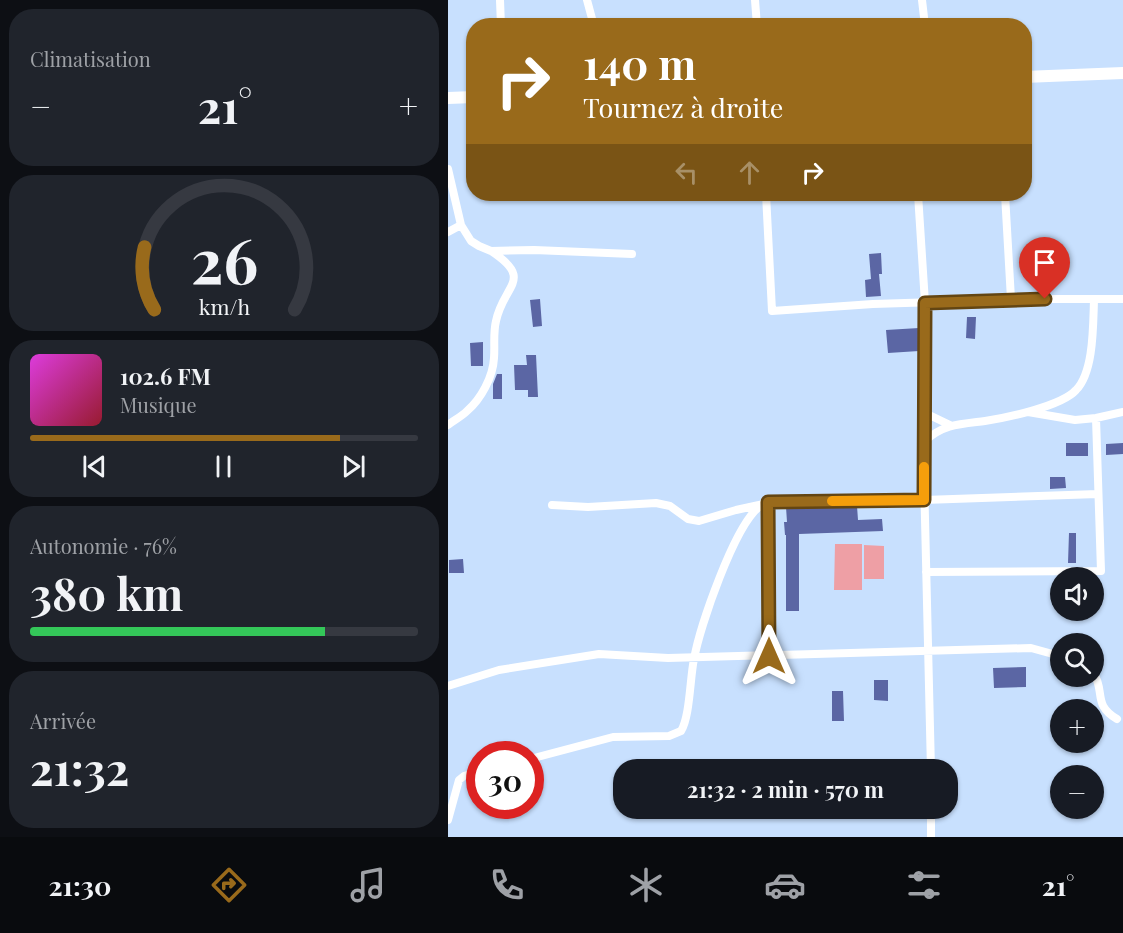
<!DOCTYPE html>
<html lang="fr">
<meta charset="utf-8">
<style>
:root{--surface:#171b24;--page:#20242c;--text:#f1f3f6;--muted:#9ea1a6;--line:#363941;--accent:#996a1b}
body{margin:0;font-family:"Playfair Display",serif;background:var(--page);color:var(--text);height:100vh;display:flex;flex-direction:column;font-size:22px;white-space:nowrap}
*{box-sizing:border-box;margin:0}
p{font-size:20px;color:var(--muted)}
.icon{flex:none;width:33px;height:33px;fill:none;stroke:currentColor;stroke-width:2;stroke-linecap:round;stroke-linejoin:round}
.map{position:relative;flex:1;overflow:hidden}
.side{display:flex;flex-direction:column;gap:9px;padding:9px;background:#0d0f14;width:448px}
.side>*{flex:none}
.guide{position:absolute;left:18px;top:18px;width:566px;height:183px;border-radius:24px;box-shadow:0 2px 4px #0004;background:#996a1b;color:#fff;overflow:hidden}
.tools{position:absolute;left:602px;top:567px;display:grid;gap:12px}
.tools a{display:grid;place-items:center;width:54px;height:54px;border-radius:50%;background:var(--surface);box-shadow:0 2px 4px #0004;font-size:30px}
.speed{position:absolute;left:18px;top:741px;display:flex;gap:12px;font-size:30px;font-weight:700;text-align:center}
.speed>*{display:grid;place-content:center;width:78px;height:78px;border-radius:50%;background:var(--surface);box-shadow:0 2px 4px #0004;line-height:1}
.speed .limit{border:9px solid #d22;background:#fff;color:#111}
.pin{position:absolute;display:grid;place-items:center;width:51px;height:51px;color:#fff;margin:-62px -26px;border-radius:50% 50% 50% 0;rotate:-45deg;box-shadow:0 0 6px #0007}
.pin .icon{rotate:45deg}
.me{position:absolute;width:66px;margin:-33px;rotate:0deg;stroke-linejoin:round;filter:drop-shadow(0 0 4px #0008)}
.turn{display:flex;align-items:center;gap:21px;height:126px;padding:0 18px;font-size:27px}
.turn .icon{width:78px;height:78px;stroke-width:2.5}
.turn b{display:block;font-size:42px;line-height:51px}
.lanes{display:flex;align-items:center;height:57px;padding:0 18px;background:#0003;justify-content:center;gap:30px;direction:ltr}
.lanes .off{opacity:.35}
.big{font-size:45px;font-weight:700;line-height:1.1}
.side .card{flex:1;display:flex;flex-direction:column;justify-content:center;gap:9px;min-width:0;padding:0 21px;border-radius:24px;background:var(--page)}
.side .dial{align-items:center;gap:0}
.dial svg{height:156px;overflow:visible;fill:none;stroke:var(--line);stroke-width:7;stroke-linecap:round;text-anchor:middle}
.dial text{fill:var(--text);stroke:none}
.song{display:flex;align-items:center;gap:18px}
.cover{width:72px;height:72px;border-radius:9px;background:linear-gradient(135deg,hsl(300 70% 55%),hsl(350 70% 35%))}
.played{height:6px;border-radius:3px;background:linear-gradient(90deg,var(--accent) 80%,var(--line) 80%)}
.keys{display:flex;justify-content:space-around;direction:ltr}
.heat{display:flex;justify-content:space-between;align-items:center;font-size:33px;direction:ltr}
.charge{height:9px;border-radius:4px;background:linear-gradient(90deg,#34c759 76%,var(--line) 0)}
.trip{position:absolute;left:165px;top:759px;width:345px;height:60px;border-radius:24px;background:var(--surface);box-shadow:0 2px 4px #0004;font-weight:700;line-height:60px;text-align:center}
.tab-bar{display:flex;height:96px;justify-content:space-around;align-items:center;background:#090b0e;color:var(--muted)}
.tab-bar .icon{width:42px;height:42px}
.tab-bar .selected{color:var(--accent)}
.tab-bar b{font-size:27px;color:var(--text)}
main{display:flex;flex:1;min-height:0}
.map>svg:first-child{display:block}
</style>
<main>
<section class="side">
<div class="card"><p>Climatisation</p>
<div class="heat"><a>−</a><b class="big">21°</b><a>+</a></div>
</div>
<div class="card dial"><svg viewBox="0 0 100 80">
<path d="M14 69A42 42 0 1 1 86 69"/>
<path d="M14 69A42 42 0 0 1 9 37" stroke="#996a1b"/>
<text x="50" y="56" font-size="32" font-weight="700">26</text>
<text x="50" y="72" font-size="11">km/h</text>
</svg></div>
<div class="card">
<div class="song"><i class="cover"></i><div><b>102.6 FM</b><p>Musique</p></div></div>
<div class="played"></div>
<div class="keys"><svg class="icon" aria-label="previous" viewBox="0 0 24 24"><path d="M18 5L8 12l10 7zM5 5v14"/></svg><svg class="icon" aria-label="pause" viewBox="0 0 24 24"><path d="M8 5v14M16 5v14"/></svg><svg class="icon" aria-label="next" viewBox="0 0 24 24"><path d="M6 5l10 7-10 7zM19 5v14"/></svg></div>
</div>
<div class="card"><p>Autonomie · 76%</p><b class="big">380 km</b><div class="charge"></div></div>
<div class="card"><p>Arrivée</p><b class="big">21:32</b></div>
</section>
<div class="map">
<svg width="675" height="837" viewBox="0 0 675 837">
<rect width="100%" height="100%" fill="#c8e0fe"/>
<path fill="#ee9fa5" d="M387,544H414V590H386Z
M416,545L436,546V579H416Z"/>
<path fill="#5b66a4" d="M433,253L434,274H431L433,296L418,297L417,280L423,279L421,254Z
M92,299L94,326L85,327L82,300Z
M519,317H528L527,339L518,338Z
M471,328V351L440,353L438,330Z
M35,342V366H23L22,343Z
M78,355H88L90,397H80V390H67L66,365H79Z
M49,374H54V399H45V384Z
M618,443H640V456H618Z
M675,443V454L658,455V444Z
M602,477H617L618,488L602,489Z
M409,506L410,520L434,519L435,531L351,534V611H338V535H337L336,522H339L338,507Z
M621,533H628V563H620Z
M15,559L16,573H1V560Z
M578,667V687L546,688L545,668Z
M426,680H440V701L426,700Z
M384,691H395L396,721H384Z"/>
<g fill="none" stroke-linecap="round" stroke-linejoin="round">
<path stroke="#fff" stroke-width="8" d="M52,0L53,26
M139,0L146,26
M307,0L309,26
M474,0L477,26
M0,169L13,225L23,241L31,246L43,251L86,250L184,254
M318,194L324,311L425,304L582,299H675
M470,194L477,303L476,477L483,770
M557,194L563,299
M0,232L13,225
M580,412L627,420L648,418L675,412
M477,413L502,425
M0,425C6,420 13,417 19,411C33,399 45,377 46,358C47,346 45,333 48,321C55,285 87,280 43,251
M477,441C495,424 513,424 537,421C558,418 614,406 628,390C646,372 645,325 646,300
M320,503L321,656
M104,505L140,507L208,503L222,506L240,519L251,521L288,510L329,501L476,500L650,494
M478,572L653,571L648,418
M645,672C658,692 644,704 669,719
M0,686L51,670L151,654L220,658L583,648L612,656
M82,759L165,737L221,736L233,731C242,717 242,677 246,659C252,626 286,527 311,507
M0,820L11,780L16,776L32,771
M483,837V808"/>
<path stroke="#fff" stroke-width="12" d="M576,77L675,73
M0,98L26,97"/>
</g>
<g fill="none" stroke-linecap="round" stroke-linejoin="round">
<g stroke="#634512" stroke-width="15">
<path id="route" d="M321,656L320,502L476,500L477,303L597,299"/>
</g>
<use href="#route" stroke="#996a1b" stroke-width="10"/>
<path stroke="#f59e0b" stroke-width="10" d="M384,501L476,500V467"/>
</g>
</svg>
<div class="tools">
<a><svg class="icon" aria-label="sound" viewBox="0 0 24 24"><path d="M4 9h4l5-4v14l-5-4H4zM17 9q2 3 0 6"/></svg></a>
<a><svg class="icon" aria-label="search" viewBox="0 0 24 24"><circle cx="10" cy="10" r="6"/><path d="M15 15l6 6"/></svg></a>
<a>+</a>
<a>−</a>
</div>
<div class="speed"><div class="limit">30</div></div>
<div class="pin" style="left:597px;top:299px;background:#d93025"><svg class="icon" aria-label="arrive" viewBox="0 0 24 24"><path d="M6 21V4h12l-3 4 3 4H6"/></svg></div>
<svg class="me" style="left:321px;top:656px" viewBox="-20 -20 40 40"><path d="M0-17L14 15 0 8-14 15z" fill="#996a1b" stroke="#fff" stroke-width="4"/></svg>
<div class="trip">21:32 · 2 min · 570 m</div>
<div class="guide">
<div class="turn"><svg class="icon" aria-label="right" viewBox="0 0 24 24"><path d="M7 20v-9h11M14 6l5 5-5 5"/></svg><div><b>140 m</b>Tournez à droite</div></div>
<div class="lanes"><svg class="icon off" aria-label="left" viewBox="0 0 24 24"><path d="M17 20v-9H6M10 6l-5 5 5 5"/></svg><svg class="icon off" aria-label="ahead" viewBox="0 0 24 24"><path d="M12 20V5M6 11l6-6 6 6"/></svg><svg class="icon" aria-label="right" viewBox="0 0 24 24"><path d="M7 20v-9h11M14 6l5 5-5 5"/></svg></div>
</div>
</div>
</main>
<nav class="tab-bar">
<b>21:30</b>
<svg class="icon selected" aria-label="directions" viewBox="0 0 24 24"><path d="M12 3l9 9-9 9-9-9zM9 14v-3h6M13 9l2 2-2 2"/></svg>
<svg class="icon" aria-label="music" viewBox="0 0 24 24"><path d="M9 18V5l10-2v13"/><circle cx="6" cy="18" r="3"/><circle cx="16" cy="16" r="3"/></svg>
<svg class="icon" aria-label="phone" viewBox="0 0 24 24"><path d="M5 4h4l2 5-3 2q2 4 5 5l2-3 5 2v4C11 20 4 13 5 4z"/></svg>
<svg class="icon" aria-label="climate" viewBox="0 0 24 24"><path d="M12 3v18M4 7l16 10M4 17L20 7"/></svg>
<svg class="icon" aria-label="car" viewBox="0 0 24 24"><path d="M5 17H2v-5l4-1 3-4h7l3 4 3 1v5h-3M9 17h6M6 11h13"/><circle cx="7" cy="17" r="2"/><circle cx="17" cy="17" r="2"/></svg>
<svg class="icon" aria-label="filters" viewBox="0 0 24 24"><path d="M4 7h16M4 17h16"/><circle cx="9" cy="7" r="2"/><circle cx="15" cy="17" r="2"/></svg>
<b>21°</b>
</nav>
